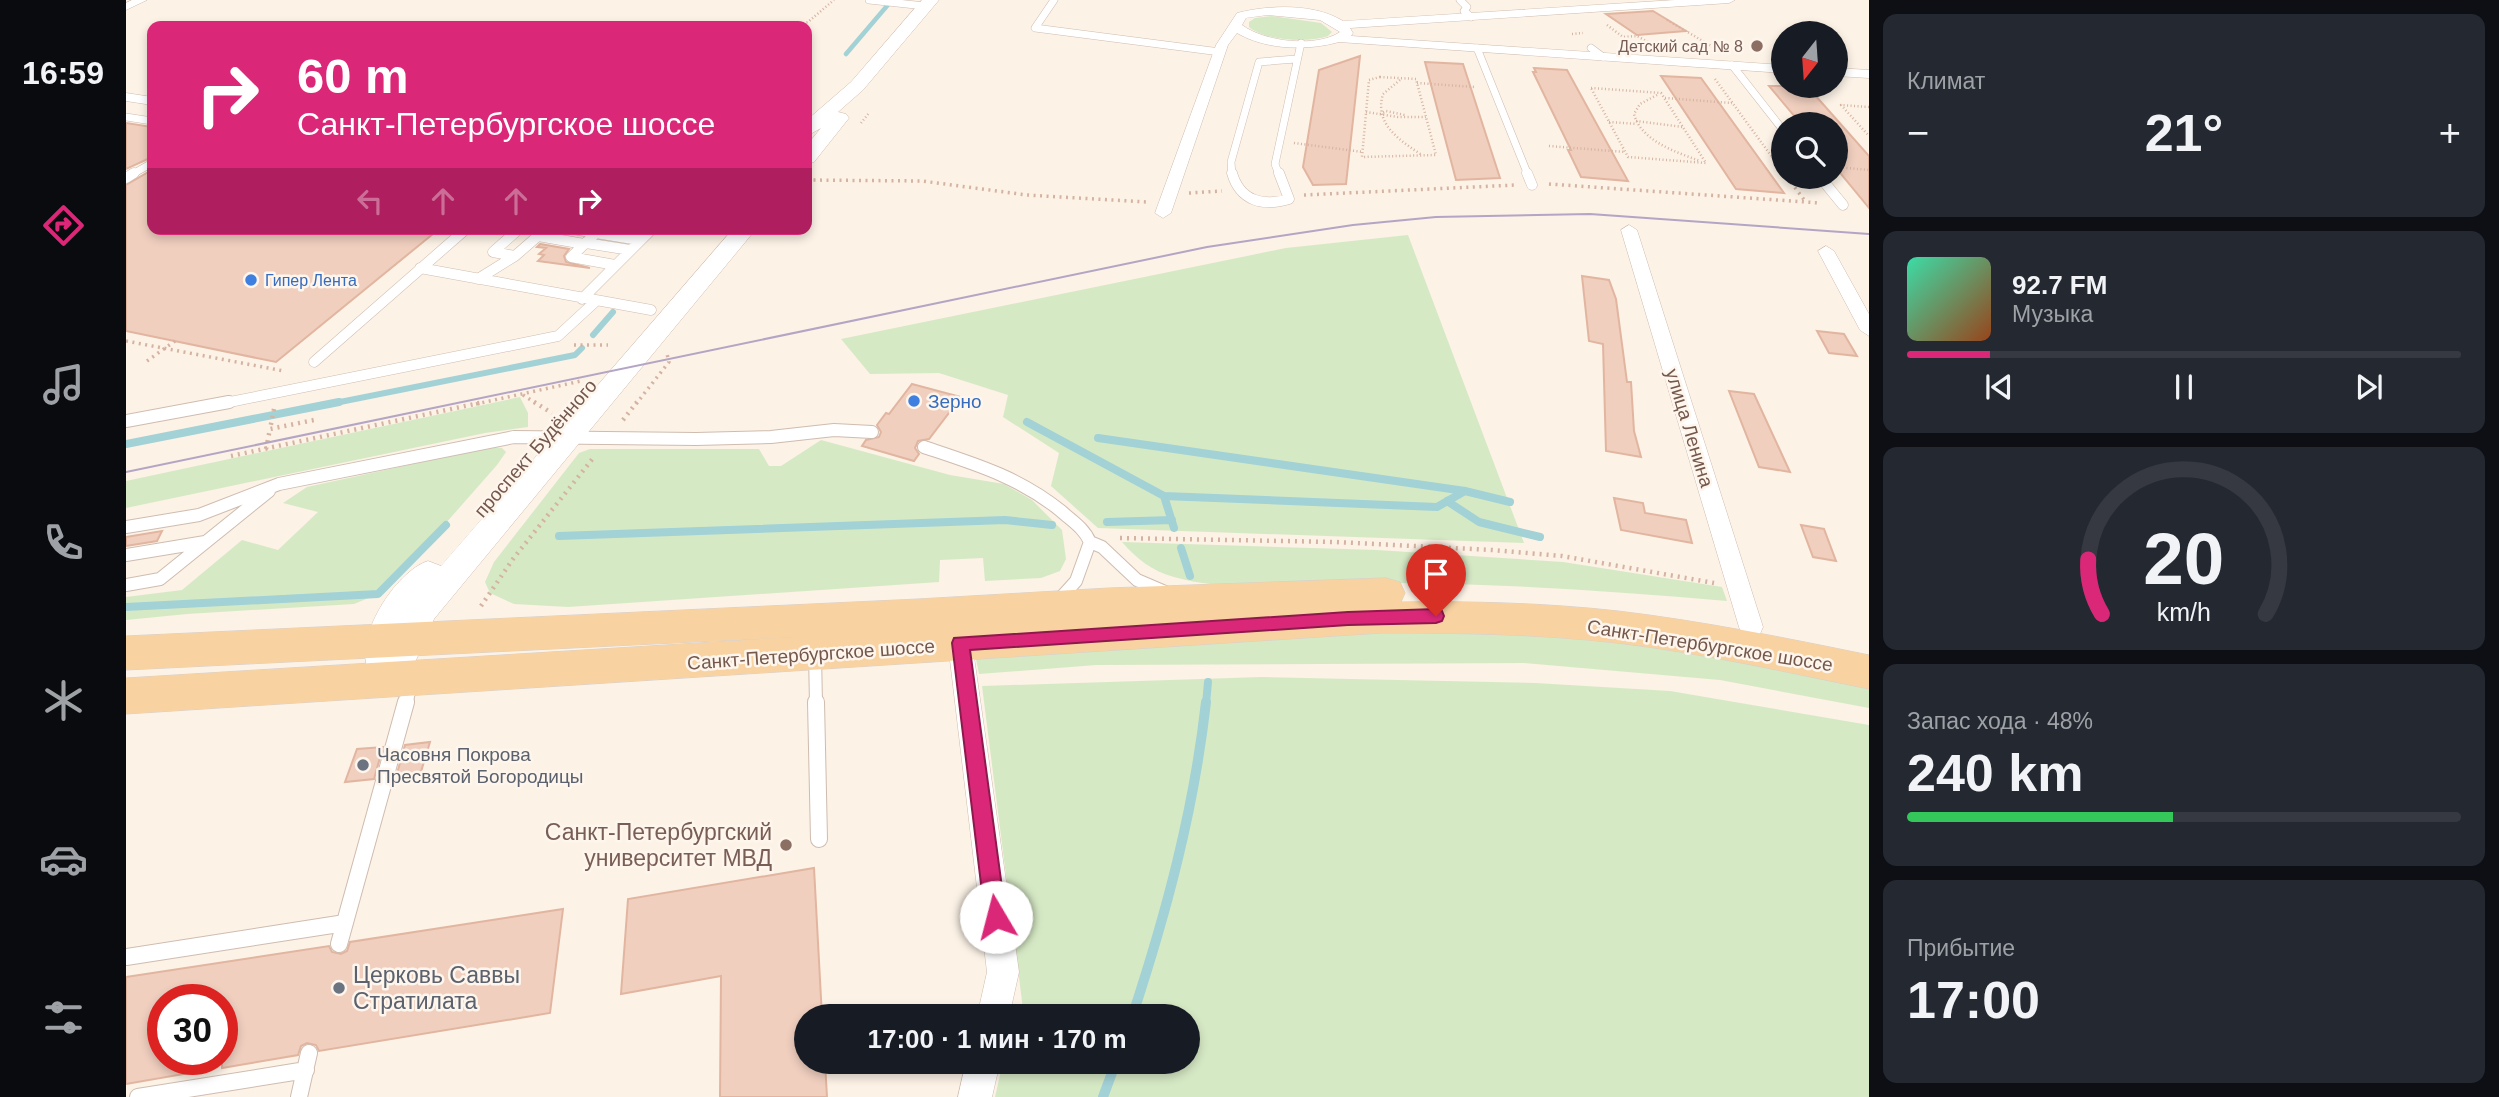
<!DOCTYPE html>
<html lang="ru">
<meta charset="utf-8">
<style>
:root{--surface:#171b24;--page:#242831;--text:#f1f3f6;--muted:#9ea1a6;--line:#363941;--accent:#db2777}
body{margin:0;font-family:Arial,sans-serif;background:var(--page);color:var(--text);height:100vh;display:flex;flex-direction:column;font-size:26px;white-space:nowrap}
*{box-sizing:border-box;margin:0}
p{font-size:23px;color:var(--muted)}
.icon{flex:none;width:38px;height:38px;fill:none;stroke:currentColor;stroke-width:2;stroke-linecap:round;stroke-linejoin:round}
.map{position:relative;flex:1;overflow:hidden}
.sheet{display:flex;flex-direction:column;gap:14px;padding:14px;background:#0d0f14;width:630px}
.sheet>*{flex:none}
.banner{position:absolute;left:21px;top:21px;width:665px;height:214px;border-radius:14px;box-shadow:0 4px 10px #0003;background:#db2777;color:#fff;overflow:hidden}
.needle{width:46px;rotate:197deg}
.buttons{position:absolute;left:1645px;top:21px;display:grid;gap:14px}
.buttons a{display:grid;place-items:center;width:77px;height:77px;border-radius:50%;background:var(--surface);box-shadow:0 4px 10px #0003;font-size:35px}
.speed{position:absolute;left:21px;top:984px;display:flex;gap:14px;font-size:35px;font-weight:700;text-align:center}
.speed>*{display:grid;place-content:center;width:91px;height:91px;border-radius:50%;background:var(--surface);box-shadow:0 4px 10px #0003;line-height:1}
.speed .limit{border:10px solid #d22;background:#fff;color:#111}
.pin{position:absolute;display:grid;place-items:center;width:60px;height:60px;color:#fff;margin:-72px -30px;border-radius:50% 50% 50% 0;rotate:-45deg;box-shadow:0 0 7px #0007}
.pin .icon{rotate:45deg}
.me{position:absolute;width:77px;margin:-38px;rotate:352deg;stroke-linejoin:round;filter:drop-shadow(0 0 5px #0008)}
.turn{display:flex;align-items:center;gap:24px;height:147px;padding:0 35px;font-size:32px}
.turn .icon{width:91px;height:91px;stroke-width:2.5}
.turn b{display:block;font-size:49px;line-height:60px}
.lanes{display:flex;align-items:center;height:66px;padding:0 35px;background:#0003;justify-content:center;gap:35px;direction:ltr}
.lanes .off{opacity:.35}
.big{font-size:52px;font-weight:700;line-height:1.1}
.sheet .widget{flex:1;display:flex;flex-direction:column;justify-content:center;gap:10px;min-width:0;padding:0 24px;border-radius:14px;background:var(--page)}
.sheet .dial{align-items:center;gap:0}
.dial svg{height:182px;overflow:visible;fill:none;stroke:var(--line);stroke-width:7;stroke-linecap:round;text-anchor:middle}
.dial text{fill:var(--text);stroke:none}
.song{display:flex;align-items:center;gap:21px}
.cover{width:84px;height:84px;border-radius:10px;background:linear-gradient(135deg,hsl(160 70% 55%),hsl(20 70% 35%))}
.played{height:7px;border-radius:4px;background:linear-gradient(90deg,var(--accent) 15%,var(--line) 15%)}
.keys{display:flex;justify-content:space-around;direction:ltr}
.heat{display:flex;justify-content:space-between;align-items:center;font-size:38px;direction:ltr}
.charge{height:10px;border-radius:5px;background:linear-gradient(90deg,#34c759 48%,var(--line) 0)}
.trip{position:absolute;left:668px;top:1004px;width:406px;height:70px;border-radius:35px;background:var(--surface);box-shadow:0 4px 10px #0003;font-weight:700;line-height:70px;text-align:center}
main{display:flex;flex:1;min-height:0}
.tabs{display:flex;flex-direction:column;width:126px;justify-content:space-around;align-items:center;background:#090b0e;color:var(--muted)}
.tabs .icon{width:49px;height:49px}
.tabs .on{color:var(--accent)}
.tabs b{font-size:32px;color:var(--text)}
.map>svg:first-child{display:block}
</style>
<main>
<nav class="tabs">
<b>16:59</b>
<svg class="icon on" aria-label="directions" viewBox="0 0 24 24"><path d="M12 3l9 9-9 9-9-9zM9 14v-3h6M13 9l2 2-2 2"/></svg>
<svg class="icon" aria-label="music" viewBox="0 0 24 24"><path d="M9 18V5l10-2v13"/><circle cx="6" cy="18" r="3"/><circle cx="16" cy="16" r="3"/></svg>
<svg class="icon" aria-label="phone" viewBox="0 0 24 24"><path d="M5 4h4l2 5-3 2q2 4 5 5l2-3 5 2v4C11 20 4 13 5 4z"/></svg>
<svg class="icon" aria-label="climate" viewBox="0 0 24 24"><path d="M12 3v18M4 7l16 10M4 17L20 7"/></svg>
<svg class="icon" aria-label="car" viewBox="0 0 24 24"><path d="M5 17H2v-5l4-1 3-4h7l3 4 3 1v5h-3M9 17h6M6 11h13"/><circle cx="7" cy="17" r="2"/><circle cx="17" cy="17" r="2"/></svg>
<svg class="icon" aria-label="filters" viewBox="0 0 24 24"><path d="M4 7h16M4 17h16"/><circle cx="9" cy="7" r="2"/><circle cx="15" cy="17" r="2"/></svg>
</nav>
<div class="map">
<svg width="1743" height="1097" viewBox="0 0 1743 1097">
<rect width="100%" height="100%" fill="#fcf2e6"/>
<path fill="#d6e9c5" d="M1146,16L1195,23L1206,32L1202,36C1182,43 1140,41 1123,27V22L1129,18Z
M1282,235L1398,543L972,528L925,486L933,453L877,417L882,395L813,373L744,374L715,339L1160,248Z
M394,397L402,413V427L359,433L0,508V481Z
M695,440L824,475L878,484L906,500L936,530L940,559L934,571L915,578L859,581L857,558L814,560L813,582L442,607L388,604L364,593L359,582L368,562L453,453L464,449H633L643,466H655Z
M365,447L376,448L380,452L371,465L268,582L257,592L228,604L61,614L0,620V597L56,590L116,540L152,550L192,512L157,503L181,487Z
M996,542L1251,550L1437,562L1596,587L1601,601C1486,591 1370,583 1255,583C1189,582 1111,595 1048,577C1026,571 1011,559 996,542Z
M1234,629L1349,630L1533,646L1743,685V708L1594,680L1398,663L970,665L853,674L849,654Z
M1136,677L1409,683L1544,691L1743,725V1097H869L877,1062H1062V1017H898L856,686Z"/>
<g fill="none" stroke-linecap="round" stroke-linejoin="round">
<path stroke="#a2d1d6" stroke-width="4.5" d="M720,54L766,0"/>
<path stroke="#a2d1d6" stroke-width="6" d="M467,335L487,312
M204,404L449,355L456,348"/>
<path stroke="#a2d1d6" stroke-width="8" d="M901,422L1038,496L1048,528
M972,438L1339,491L1384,502
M0,444L213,402
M1038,496L1311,507L1339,491
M1321,501L1353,522L1414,537
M981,522L1046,520
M433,536L879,520L926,525
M1055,548L1064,576
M0,607L252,594L320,525
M1080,704L1082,682"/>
<path stroke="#a2d1d6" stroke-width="10" d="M1006,1017C1040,914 1068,810 1080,702
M977,1097L990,1062"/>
</g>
<path fill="#f0cfbf" stroke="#e2b5a0" stroke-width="2" d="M1527,11L1560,31L1511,35L1480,14Z
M1234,56L1220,184L1187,185L1177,167L1193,70Z
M1299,62L1337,64L1374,178L1330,180Z
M1408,68L1441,70L1502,181L1455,177L1442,150H1445L1407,72H1410Z
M1535,76L1575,78L1658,193L1610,189Z
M1643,86H1681L1743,156V208L1710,168V124H1675Z
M0,123L26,127V157L0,169Z
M26,170V229H313L150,362L0,331V185Z
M414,244L443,249L438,256L440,262L464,268L412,261L418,255L413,254L420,248L411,247Z
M1456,276L1483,280L1490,299L1501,382H1505L1508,431L1515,457L1480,451L1477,344L1463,341Z
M1691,331L1718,334L1731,356L1703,353Z
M786,384L835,397L803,439L792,441L789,448L793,454L788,461L736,446L740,440L753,437L755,432L751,425L760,413L763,414Z
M1603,391L1628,394L1664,472L1633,467Z
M1488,498L1517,503L1519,513L1560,520L1566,543L1495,530Z
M1675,525L1698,529L1710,561L1687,557Z
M36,531L31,541L0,546V537Z
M304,742L294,775L270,777L279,745Z
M257,747L248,779L219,782L231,749Z
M688,868L696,1017H681V1062H699L701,1097H594L595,976L495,994L502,899Z
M437,909L424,1013L193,1051L190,1045L181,1043L175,1046L172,1055L96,1068V999H37V1059H80L81,1070L0,1084V977L203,946L206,952L215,954L221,951L224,942Z"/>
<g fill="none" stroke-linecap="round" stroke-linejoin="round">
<g stroke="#cfbcb0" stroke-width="8">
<path id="lane-far3" d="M743,0L799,6
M928,0L909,28L1094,52
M1334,0L1341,7L1338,11L1345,17
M419,26H423
M1351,48L1402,175
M1465,48L1477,57
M1606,65L1657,130
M0,117L26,121
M5,175L26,163
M1106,175L1105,162L1133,62L1170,59
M1153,175L1149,164L1175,43"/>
</g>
<g stroke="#cfbcb0" stroke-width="11">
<path id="lane-far2" d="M1106,173C1114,201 1137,207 1163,199L1153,173
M1401,173L1406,185
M1694,177L1717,205
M0,178L8,173
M447,229L470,233
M412,236L458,244
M460,243L504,250
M389,256L367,252L393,229
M489,265L445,257L470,233L513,240
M294,268L525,310
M352,279L389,256L420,229
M456,299L526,229
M188,362L340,229
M94,404L432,336L470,301"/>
</g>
<g stroke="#cfbcb0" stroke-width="14">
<path id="lane-far1" d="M0,421L103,402
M798,447C849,464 893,477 935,511C946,521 958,528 964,542L976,547L1011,580L1039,592
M0,527L73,515L153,484L388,437L570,439L645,437L708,430L746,432
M0,555L79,542
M0,585L34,579L143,491
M932,601L950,581L964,542
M689,654L690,704
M280,704L286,681"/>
</g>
<g stroke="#cfbcb0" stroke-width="18">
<path id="lane" d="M690,702L693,839
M213,944L280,702
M0,957L219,923
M12,1097L180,1070
M173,1097L183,1053"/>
</g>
<g stroke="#cfbcb0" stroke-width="1">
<path id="street" d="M6,0H21L0,10V3Z
M1549,0H1609L1603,3L1224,28L1227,33L1225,36L1657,65V73L1213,42C1181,51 1140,50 1111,33L1102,45L1045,213L1037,218L1029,213L1090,45L1111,13C1143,5 1188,3 1217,21ZM1142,15L1194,20L1214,32C1190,48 1139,42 1116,25L1120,18Z
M1710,68L1743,70V78L1710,76Z
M0,93L26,97V105L0,101Z
M1503,225L1511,230L1637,627L1634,634L1625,637L1616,634L1613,627L1495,230Z
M1700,246L1708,251L1743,314V336L1734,330L1692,251Z
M834,633L843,636L846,643L893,972L883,1017H851L861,972L822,643L825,636Z
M840,1062H874L866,1097H832Z"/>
</g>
<g stroke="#d2bbad" stroke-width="1">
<path id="secondary" d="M796,0H813L737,90L712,112L720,114L723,118L688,162L681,164V145L695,128L681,136V120L725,82Z
M607,229H630L308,619C302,636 282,683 266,691C258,695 253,692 245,690L239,679L243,672C226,639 270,571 302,561L315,566Z"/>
</g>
<g stroke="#d8d0cd" stroke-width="1">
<path id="primary" d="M1260,578L1274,582L1279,593L1275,602C1347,601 1420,603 1492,611C1576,621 1660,638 1743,655V689C1659,672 1576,653 1491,643C1413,634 1334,633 1256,633L0,714V678L670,637L0,670V636L792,599L983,588Z"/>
</g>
<path stroke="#d5b3a2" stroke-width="2.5" stroke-dasharray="1 2.5" stroke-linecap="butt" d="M1541,20L1587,47
M1481,25L1497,37L1511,36L1522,42
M667,26L682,22L708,0
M1446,34L1457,33
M1254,77L1290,79L1310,155L1236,157L1243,80Z
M1589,79L1657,172
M1274,80L1257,94C1248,124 1273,140 1296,155
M1291,83L1349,87
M1465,88L1535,93L1580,163L1502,157Z
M1531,95L1514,104L1508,114C1515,141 1550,152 1574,161
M1539,98L1606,103
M1743,107L1715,105L1743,136
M1240,112L1272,117H1300
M1254,114L1260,111L1279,115
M1510,121L1557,127
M1483,122L1511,124
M735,123L743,113
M1168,143L1237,152
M1423,146L1499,152
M1710,167L1743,170"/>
<path stroke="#d5b3a2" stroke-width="3.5" stroke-dasharray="2 4.5" stroke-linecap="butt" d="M1661,177L1679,201
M681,180L796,181L901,195L1021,202
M1423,184L1694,203
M1063,193L1096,191
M1178,195L1390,185
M0,341L158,371
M448,345H482
M21,361L49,341
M397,395L411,404
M350,404L455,381
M510,404L543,362L541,354"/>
<path stroke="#d5b3a2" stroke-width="4.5" stroke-dasharray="2 5" stroke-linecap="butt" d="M408,402L426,413
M148,409L144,429L188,420
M497,420L511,402
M140,449L144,429
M105,456L358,402
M994,538L1210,542L1366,550L1436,556L1588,583
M355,606L387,559L468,457"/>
<use href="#lane-far3" stroke="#fff" stroke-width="7"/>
<use href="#lane-far2" stroke="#fff" stroke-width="10"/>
<use href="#lane-far1" stroke="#fff" stroke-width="12"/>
<use href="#lane" stroke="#fff" stroke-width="16"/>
<use href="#street" fill="#fff" fill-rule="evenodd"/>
<use href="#secondary" fill="#fff" fill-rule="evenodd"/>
<use href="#primary" fill="#f8d2a1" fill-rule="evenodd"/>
<path stroke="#b4a5c5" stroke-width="2" d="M0,472L1081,247L1227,225L1310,217L1464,214L1743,234"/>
</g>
<path fill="#db2777" stroke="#8e194d" stroke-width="2" d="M1310,609L1316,611L1318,616L1316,621L1310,623L1222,625L844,650L880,917L877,924L870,927L862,924L859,917L826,643L828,638L1222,612Z"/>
<g fill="#8d6e63" stroke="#fef6ed" stroke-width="2.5">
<circle cx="1631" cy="46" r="7"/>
<circle cx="660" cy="845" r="7"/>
</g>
<g fill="#3f7fe0" stroke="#fef6ed" stroke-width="2.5">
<circle cx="125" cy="280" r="7"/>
<circle cx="788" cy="401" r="7"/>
</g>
<g fill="#6b7280" stroke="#fef6ed" stroke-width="2.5">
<circle cx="237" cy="765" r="7"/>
<circle cx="213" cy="988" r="7"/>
</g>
<g text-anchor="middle" stroke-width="5" stroke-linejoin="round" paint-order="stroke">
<g font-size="16" fill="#785e54" stroke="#fef6ed" text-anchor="end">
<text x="1617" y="52">Детский сад № 8</text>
</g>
<g font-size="16" fill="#366cbe" stroke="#fef6ed" text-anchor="start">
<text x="139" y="286">Гипер Лента</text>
</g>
<g font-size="19" fill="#366cbe" stroke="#fef6ed" text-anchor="start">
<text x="802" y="408">Зерно</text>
</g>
<g font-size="19" fill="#74584c" stroke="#fef6ed">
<text transform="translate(1564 428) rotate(73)" y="7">улица Ленина</text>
<text transform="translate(409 448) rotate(-49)" y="7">проспект Будённого</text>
<text transform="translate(1584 645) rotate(9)" y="7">Санкт-Петербургское шоссе</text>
<text transform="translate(685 654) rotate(-4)" y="7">Санкт-Петербургское шоссе</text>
</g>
<g font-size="19" fill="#5b616d" stroke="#fef6ed" text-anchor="start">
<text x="251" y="761">Часовня Покрова<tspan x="251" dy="22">Пресвятой Богородицы</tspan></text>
</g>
<g font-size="23" fill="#785e54" stroke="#fef6ed" text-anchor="end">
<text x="646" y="840">Санкт-Петербургский<tspan x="646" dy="26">университет МВД</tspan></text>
</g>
<g font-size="23" fill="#5b616d" stroke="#fef6ed" text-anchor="start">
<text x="227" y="983">Церковь Саввы<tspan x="227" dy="26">Стратилата</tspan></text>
</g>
</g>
</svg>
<div class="buttons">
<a><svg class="needle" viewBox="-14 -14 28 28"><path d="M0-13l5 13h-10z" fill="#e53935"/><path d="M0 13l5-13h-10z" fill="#9ea1a6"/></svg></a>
<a><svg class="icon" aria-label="search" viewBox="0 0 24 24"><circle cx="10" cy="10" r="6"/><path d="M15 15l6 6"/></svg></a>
</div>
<div class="speed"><div class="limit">30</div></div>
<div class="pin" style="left:1310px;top:616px;background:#d93025"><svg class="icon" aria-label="arrive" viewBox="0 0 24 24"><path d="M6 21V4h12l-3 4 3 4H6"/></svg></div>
<svg class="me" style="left:870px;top:917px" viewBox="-20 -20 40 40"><circle r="19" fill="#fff"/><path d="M0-13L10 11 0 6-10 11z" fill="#db2777"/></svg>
<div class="trip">17:00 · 1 мин · 170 m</div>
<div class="banner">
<div class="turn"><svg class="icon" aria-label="right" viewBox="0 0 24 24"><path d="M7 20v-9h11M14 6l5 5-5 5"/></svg><div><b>60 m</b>Санкт-Петербургское шоссе</div></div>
<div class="lanes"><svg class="icon off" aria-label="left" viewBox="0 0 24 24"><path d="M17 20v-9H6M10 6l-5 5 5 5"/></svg><svg class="icon off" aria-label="ahead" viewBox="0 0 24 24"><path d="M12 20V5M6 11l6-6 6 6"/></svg><svg class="icon off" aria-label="ahead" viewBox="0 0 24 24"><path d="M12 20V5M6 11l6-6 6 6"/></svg><svg class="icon" aria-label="right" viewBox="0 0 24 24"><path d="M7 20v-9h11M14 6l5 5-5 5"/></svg></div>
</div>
</div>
<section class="sheet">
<div class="widget"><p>Климат</p>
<div class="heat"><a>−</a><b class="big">21°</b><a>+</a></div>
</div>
<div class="widget">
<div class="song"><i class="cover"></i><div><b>92.7 FM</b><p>Музыка</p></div></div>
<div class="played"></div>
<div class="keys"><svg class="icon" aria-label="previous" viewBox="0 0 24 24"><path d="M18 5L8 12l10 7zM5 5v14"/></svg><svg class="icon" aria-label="pause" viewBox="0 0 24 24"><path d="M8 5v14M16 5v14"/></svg><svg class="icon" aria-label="next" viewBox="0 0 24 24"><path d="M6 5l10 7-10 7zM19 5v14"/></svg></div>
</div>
<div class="widget dial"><svg viewBox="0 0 100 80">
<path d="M14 69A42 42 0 1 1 86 69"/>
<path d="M14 69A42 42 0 0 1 8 45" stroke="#db2777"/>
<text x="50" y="56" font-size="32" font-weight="700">20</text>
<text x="50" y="72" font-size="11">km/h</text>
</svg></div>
<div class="widget"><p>Запас хода · 48%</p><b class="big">240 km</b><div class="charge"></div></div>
<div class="widget"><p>Прибытие</p><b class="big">17:00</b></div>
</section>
</main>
